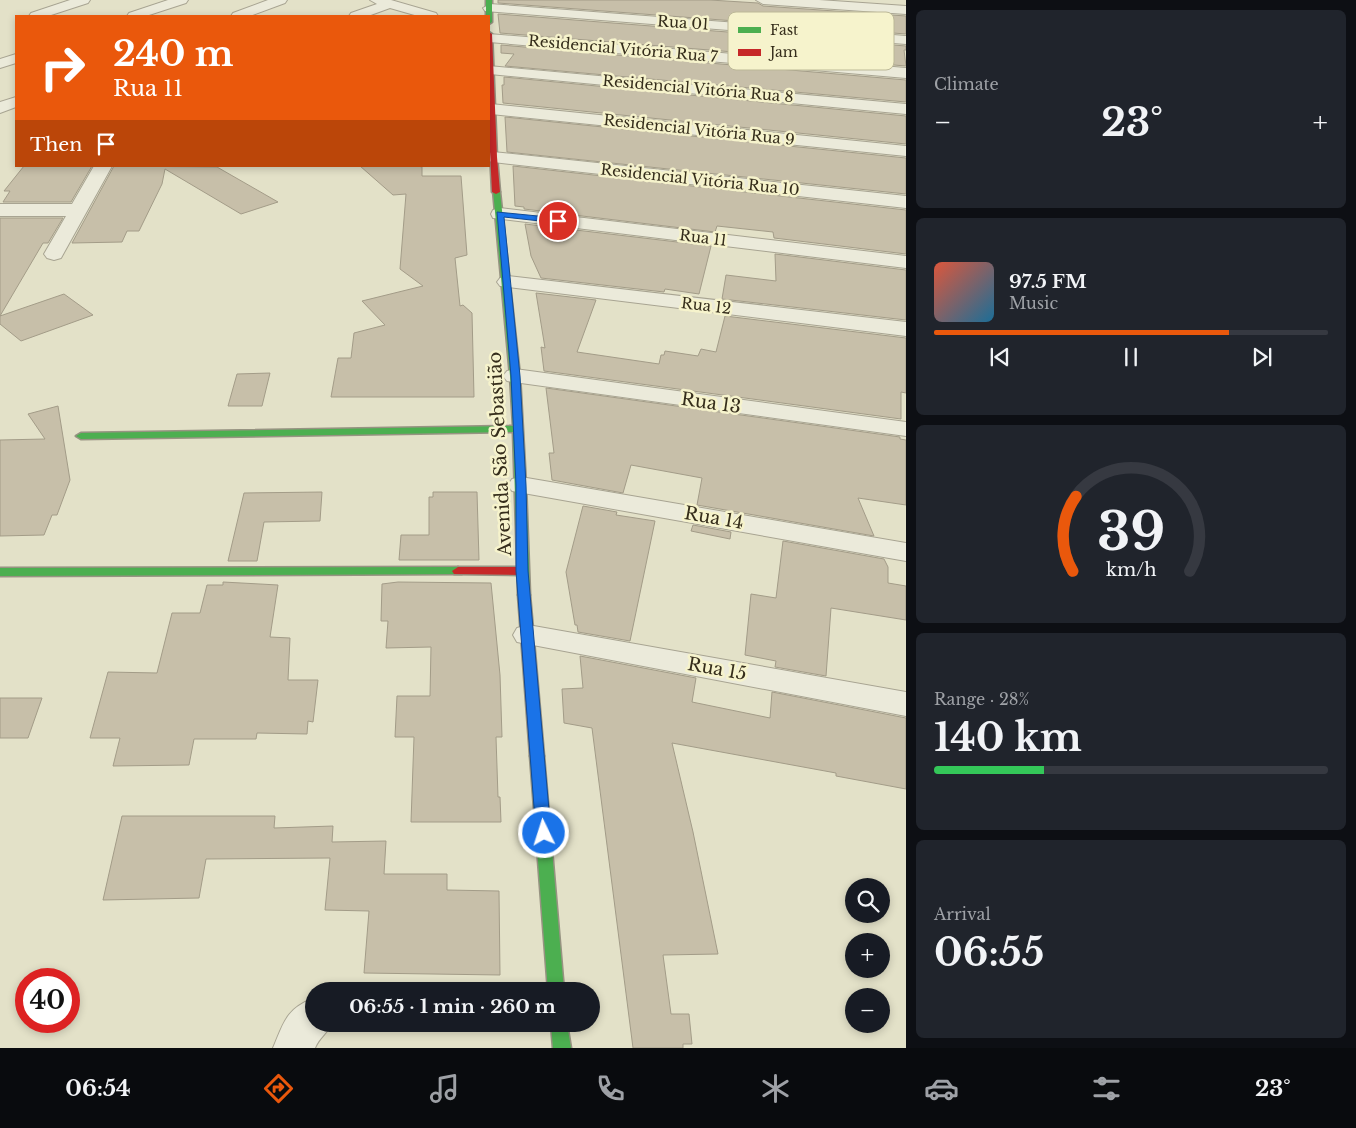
<!DOCTYPE html>
<meta charset="utf-8">
<style>
:root{--surface:#171b24;--page:#20242c;--text:#f1f3f6;--muted:#9ea1a6;--line:#363941;--accent:#ea580c}
body{margin:0;font-family:"Libre Baskerville",serif;background:var(--page);color:var(--text);height:100vh;display:flex;flex-direction:column;font-size:19px;white-space:nowrap}
*{box-sizing:border-box;margin:0}
p{font-size:16px;color:var(--muted)}
.icon{flex:none;width:28px;height:28px;fill:none;stroke:currentColor;stroke-width:2;stroke-linecap:round;stroke-linejoin:round}
.map{position:relative;flex:1;overflow:hidden}
.details{display:flex;flex-direction:column;gap:10px;padding:10px;background:#0d0f14;width:450px}
.details>*{flex:none}
.banner{position:absolute;left:15px;top:15px;width:475px;height:152px;border-radius:0px;box-shadow:0 2px 8px #0003;background:#ea580c;color:#fff;overflow:hidden}
.controls{position:absolute;left:845px;top:878px;display:grid;gap:10px}
.controls a{display:grid;place-items:center;width:45px;height:45px;border-radius:50%;background:var(--surface);box-shadow:0 2px 8px #0003;font-size:25px}
.speed{position:absolute;left:15px;top:968px;display:flex;gap:10px;font-size:25px;font-weight:700;text-align:center}
.speed>*{display:grid;place-content:center;width:65px;height:65px;border-radius:50%;background:var(--surface);box-shadow:0 2px 8px #0003;line-height:1}
.speed .limit{border:8px solid #d22;background:#fff;color:#111}
.pin{position:absolute;display:grid;place-items:center;width:42px;height:42px;color:#fff;margin:-21px;border:2px solid #fff;border-radius:50%;box-shadow:0 1px 5px #0007}
.me{position:absolute;width:55px;margin:-28px;rotate:356deg;stroke-linejoin:round;filter:drop-shadow(0 0 4px #0008)}
.turn{display:flex;align-items:center;gap:18px;height:105px;padding:0 15px;font-size:22px}
.turn .icon{width:65px;height:65px;stroke-width:2.5}
.turn b{display:block;font-size:35px;line-height:42px}
.then{display:flex;align-items:center;height:48px;padding:0 15px;background:#0003;gap:10px;font-size:19px}
.big{font-size:38px;font-weight:700;line-height:1.1}
.details .card{flex:1;display:flex;flex-direction:column;justify-content:center;gap:8px;min-width:0;padding:0 18px;border-radius:8px;background:var(--page)}
.details .dial{align-items:center;gap:0}
.dial svg{height:130px;overflow:visible;fill:none;stroke:var(--line);stroke-width:7;stroke-linecap:round;text-anchor:middle}
.dial text{fill:var(--text);stroke:none}
.song{display:flex;align-items:center;gap:15px}
.cover{width:60px;height:60px;border-radius:8px;background:linear-gradient(135deg,hsl(10 70% 55%),hsl(200 70% 35%))}
.played{height:5px;border-radius:2px;background:linear-gradient(90deg,var(--accent) 75%,var(--line) 75%)}
.keys{display:flex;justify-content:space-around;direction:ltr}
.heat{display:flex;justify-content:space-between;align-items:center;font-size:28px;direction:ltr}
.charge{height:8px;border-radius:4px;background:linear-gradient(90deg,#34c759 28%,var(--line) 0)}
.trip{position:absolute;left:305px;top:982px;width:295px;height:50px;border-radius:25px;background:var(--surface);box-shadow:0 2px 8px #0003;font-weight:700;line-height:50px;text-align:center}
.menu{display:flex;height:80px;justify-content:space-around;align-items:center;background:#090b0e;color:var(--muted)}
.menu .icon{width:35px;height:35px}
.menu .on{color:var(--accent)}
.menu b{font-size:22px;color:var(--text)}
main{display:flex;flex:1;min-height:0}
.map>svg:first-child{display:block}
</style>
<main>
<div class="map">
<svg width="906" height="1048" viewBox="0 0 906 1048">
<rect width="100%" height="100%" fill="#e3e1c8"/>
<path fill="#c7bfa9" stroke="#a39c88" d="M498,0H710L758,3L763,6L906,16V34L498,3Z
M498,14L906,46V50H904L906,66L500,33Z
M501,45L906,80V102L505,66L514,54L501,53Z
M504,77L906,116V144L503,103L502,85H504Z
M505,117L906,158V194L507,152Z
M24,166H92L71,202H3L10,191H4Z
M114,166L217,167L278,202L241,214L165,169L162,184L139,231H127L122,242L72,243Z
M360,166H418L422,167V176H461L467,255L455,258L460,306L463,305L472,313L474,397H331L338,358H351L354,333L385,325L362,301L423,286L400,269L406,194L393,195Z
M513,166L906,210V254L774,238L773,232L717,226L715,232L524,209V207L515,206Z
M0,218H63L48,243H43L0,316L64,294L93,315L21,341L0,324Z
M525,224L711,246L699,294L665,289L664,292L541,278L531,256Z
M775,254L906,270V320L722,299L726,275L776,281Z
M536,293L596,300L577,352L659,364L661,355H664L665,351L698,356L701,349L716,352L725,316L906,338V393L901,392V419L544,371L541,347L545,348Z
M270,373L262,406H228L237,374Z
M546,388L900,437V439L906,440V505L858,498L874,536L697,505L702,478L631,465L623,493L552,480L549,453H554Z
M58,406L70,480L57,515H52L44,535L0,536V440L45,439L28,414Z
M322,492L320,521L264,522L257,561H228L244,493Z
M433,492H477L479,560H399L401,535H429V497H433Z
M583,506L617,512L616,515L655,521L630,641L578,632L577,625H575L566,572Z
M693,525L731,532L730,539L691,531Z
M783,541L884,559L888,567V583L906,586V620L831,608L826,676L775,667L776,661L745,655L751,594L776,598Z
M223,582L278,585L270,637L290,638L288,680H318L313,722L308,721L307,734L257,733L256,739H194L189,765L113,766L120,738H90L108,672L157,673L172,613H200L207,585H223Z
M398,582L491,583L500,675L502,737H496L498,797H500L501,822H411L414,737H395L397,696H430L431,647L386,648L388,621H381L382,584Z
M580,656L696,678L692,702L770,718L772,692L906,718V789L836,776V773L672,743L693,832L718,954L663,955L671,1014H689L692,1044H683V1048H633L592,728L564,723L562,689L583,688Z
M0,698H42L28,738H0Z
M122,816H275L274,828L333,826L332,842L386,841L384,874H447V890L499,891L500,975L364,973L369,911L325,910L330,858L206,859L199,898L103,900Z"/>
<g fill="none" stroke-linecap="round" stroke-linejoin="round">
<g stroke="#a8a492" stroke-width="2">
<path id="street" d="M70,0H90L88,3L48,16H29L31,13Z
M168,0H188L186,3L146,16H127L129,13Z
M268,0H287L285,3L250,16H231L233,13Z
M370,0H391L436,13L438,16H418L390,8L368,16H349L351,13L377,4Z
M756,0H819L906,6V14L763,4Z
M490,4L906,36V44L485,11L483,8Z
M489,34L906,68V78L489,42Z
M16,54V63L0,68V59Z
M489,66L906,104V114L490,74Z
M16,97V107L0,113V102Z
M491,104L906,146V156L491,114L489,113V105Z
M493,152L906,196V208L493,162L489,161V153Z
M94,166H112L61,258L54,260L47,258L44,254L66,216H0V204H72Z
M500,208L906,256V268L493,218L491,214L493,210Z
M507,276L906,322V336L500,286L497,282L500,278Z
M515,369L906,422V436L507,381L503,376L507,371Z
M521,477L906,543V561L512,491L508,485L512,479Z
M528,625L906,692V716L517,642L513,635L517,628Z
M314,998V1024H332C327,1033 319,1038 315,1048H273C284,1022 286,1009 314,998Z"/>
</g>
<g stroke="#979382" stroke-width="3">
<path id="fast" d="M486,0H492V22L489,24V16H486Z
M493,190L500,192L520,376L526,485L530,595L528,598H520L518,595L513,432L81,439L76,436L81,433L513,426L510,376Z
M458,567L464,571L462,574L0,576V568Z
M537,751L542,752L544,756L564,991H548L530,756L532,752Z
M551,1024H567L571,1048H553Z"/>
</g>
<g stroke="#979382" stroke-width="3">
<path id="jam" d="M489,32L492,34L497,157L500,192L496,194L492,192L489,131Z
M458,567H522L528,571L522,575L454,574L452,571Z
M524,591L530,595L544,756L542,760L537,761L532,760L530,756L518,595Z"/>
</g>
<use href="#street" fill="#ebeada" fill-rule="evenodd"/>
<use href="#fast" fill="#4caf50" fill-rule="evenodd"/>
<use href="#jam" fill="#c62828" fill-rule="evenodd"/>
</g>
<path fill="#1a73e8" stroke="#114b97" d="M497,212L558,218L562,221L558,223L504,217L520,376L526,485L528,571L551,833L549,837L544,839L538,837L536,833L516,571V485L511,376Z"/>
<g text-anchor="middle" stroke-width="5" stroke-linejoin="round" paint-order="stroke">
<g font-size="15" fill="#352d1b" stroke="#f6f3cc">
<text transform="translate(683 23) rotate(4)" y="5">Rua 01</text>
<text transform="translate(623 49) rotate(5)" y="5">Residencial Vitória Rua 7</text>
<text transform="translate(698 89) rotate(5)" y="5">Residencial Vitória Rua 8</text>
<text transform="translate(699 130) rotate(6)" y="5">Residencial Vitória Rua 9</text>
<text transform="translate(700 180) rotate(6)" y="5">Residencial Vitória Rua 10</text>
<text transform="translate(703 238) rotate(7)" y="5">Rua 11</text>
<text transform="translate(706 306) rotate(7)" y="5">Rua 12</text>
</g>
<g font-size="18" fill="#352d1b" stroke="#f6f3cc">
<text transform="translate(711 403) rotate(8)" y="6">Rua 13</text>
<text transform="translate(500 454) rotate(-93)" y="6">Avenida São Sebastião</text>
<text transform="translate(714 518) rotate(10)" y="6">Rua 14</text>
<text transform="translate(717 669) rotate(10)" y="6">Rua 15</text>
</g>
</g>
<rect x="728" y="12" width="166" height="58" rx="8" fill="#f6f3cc" stroke="#bcb897" stroke-width="1"/>
<rect x="738" y="27" width="23" height="6" fill="#4caf50"/>
<rect x="738" y="49" width="23" height="7" fill="#c62828"/>
<g font-size="14" fill="#352d1b">
<text x="770" y="35">Fast</text>
<text x="770" y="57">Jam</text>
</g>
</svg>
<div class="controls">
<a><svg class="icon" aria-label="search" viewBox="0 0 24 24"><circle cx="10" cy="10" r="6"/><path d="M15 15l6 6"/></svg></a>
<a>+</a>
<a>−</a>
</div>
<div class="speed"><div class="limit">40</div></div>
<div class="pin" style="left:558px;top:221px;background:#d93025"><svg class="icon" aria-label="arrive" viewBox="0 0 24 24"><path d="M6 21V4h12l-3 4 3 4H6"/></svg></div>
<svg class="me" style="left:544px;top:833px" viewBox="-20 -20 40 40"><circle r="17" fill="#1a73e8" stroke="#fff" stroke-width="3"/><path d="M0-11L8 9 0 5-8 9z" fill="#fff"/></svg>
<div class="trip">06:55 · 1 min · 260 m</div>
<div class="banner">
<div class="turn"><svg class="icon" aria-label="right" viewBox="0 0 24 24"><path d="M7 20v-9h11M14 6l5 5-5 5"/></svg><div><b>240 m</b>Rua 11</div></div>
<div class="then">Then<svg class="icon" aria-label="arrive" viewBox="0 0 24 24"><path d="M6 21V4h12l-3 4 3 4H6"/></svg></div>
</div>
</div>
<section class="details">
<div class="card"><p>Climate</p>
<div class="heat"><a>−</a><b class="big">23°</b><a>+</a></div>
</div>
<div class="card">
<div class="song"><i class="cover"></i><div><b>97.5 FM</b><p>Music</p></div></div>
<div class="played"></div>
<div class="keys"><svg class="icon" aria-label="previous" viewBox="0 0 24 24"><path d="M18 5L8 12l10 7zM5 5v14"/></svg><svg class="icon" aria-label="pause" viewBox="0 0 24 24"><path d="M8 5v14M16 5v14"/></svg><svg class="icon" aria-label="next" viewBox="0 0 24 24"><path d="M6 5l10 7-10 7zM19 5v14"/></svg></div>
</div>
<div class="card dial"><svg viewBox="0 0 100 80">
<path d="M14 69A42 42 0 1 1 86 69"/>
<path d="M14 69A42 42 0 0 1 16 23" stroke="#ea580c"/>
<text x="50" y="56" font-size="32" font-weight="700">39</text>
<text x="50" y="72" font-size="11">km/h</text>
</svg></div>
<div class="card"><p>Range · 28%</p><b class="big">140 km</b><div class="charge"></div></div>
<div class="card"><p>Arrival</p><b class="big">06:55</b></div>
</section>
</main>
<nav class="menu">
<b>06:54</b>
<svg class="icon on" aria-label="directions" viewBox="0 0 24 24"><path d="M12 3l9 9-9 9-9-9zM9 14v-3h6M13 9l2 2-2 2"/></svg>
<svg class="icon" aria-label="music" viewBox="0 0 24 24"><path d="M9 18V5l10-2v13"/><circle cx="6" cy="18" r="3"/><circle cx="16" cy="16" r="3"/></svg>
<svg class="icon" aria-label="phone" viewBox="0 0 24 24"><path d="M5 4h4l2 5-3 2q2 4 5 5l2-3 5 2v4C11 20 4 13 5 4z"/></svg>
<svg class="icon" aria-label="climate" viewBox="0 0 24 24"><path d="M12 3v18M4 7l16 10M4 17L20 7"/></svg>
<svg class="icon" aria-label="car" viewBox="0 0 24 24"><path d="M5 17H2v-5l4-1 3-4h7l3 4 3 1v5h-3M9 17h6M6 11h13"/><circle cx="7" cy="17" r="2"/><circle cx="17" cy="17" r="2"/></svg>
<svg class="icon" aria-label="filters" viewBox="0 0 24 24"><path d="M4 7h16M4 17h16"/><circle cx="9" cy="7" r="2"/><circle cx="15" cy="17" r="2"/></svg>
<b>23°</b>
</nav>
